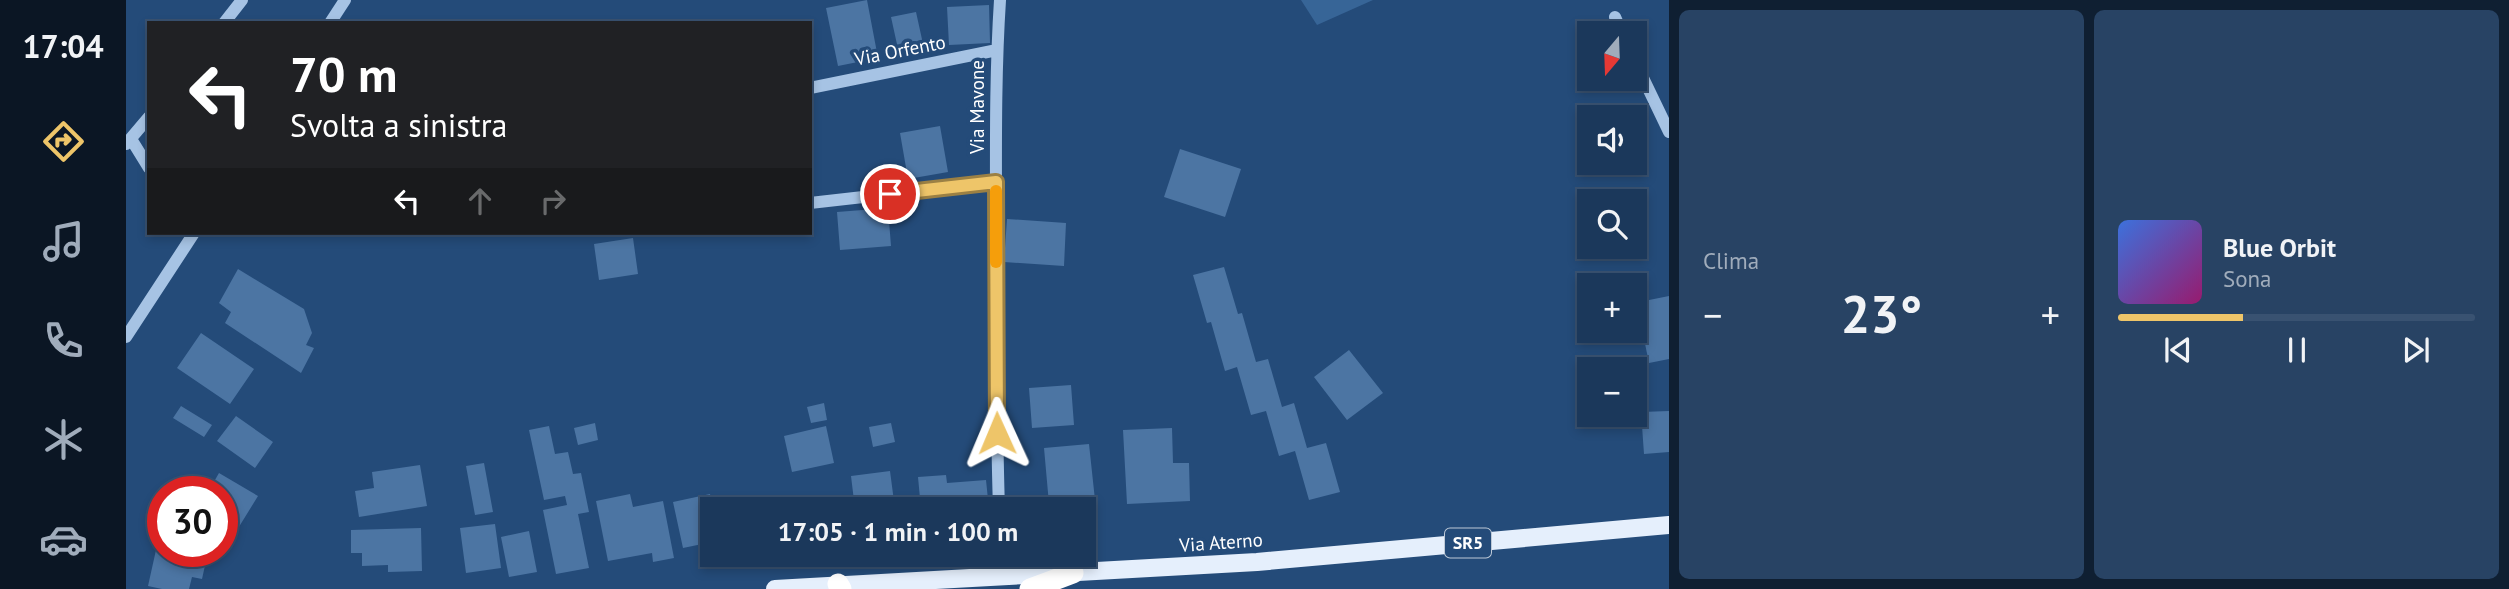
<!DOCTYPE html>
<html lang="it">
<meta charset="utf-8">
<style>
:root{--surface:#1b385b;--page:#284364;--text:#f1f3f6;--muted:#a0acbb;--line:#395271;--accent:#eec569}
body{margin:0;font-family:"PT Sans",sans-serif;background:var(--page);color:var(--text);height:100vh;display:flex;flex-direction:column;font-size:26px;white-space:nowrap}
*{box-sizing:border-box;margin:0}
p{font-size:23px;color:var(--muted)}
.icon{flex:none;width:38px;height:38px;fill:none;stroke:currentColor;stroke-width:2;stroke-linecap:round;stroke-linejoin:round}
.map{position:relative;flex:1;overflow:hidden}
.panel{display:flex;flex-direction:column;gap:10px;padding:10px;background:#0f1f32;width:840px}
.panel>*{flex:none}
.guide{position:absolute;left:21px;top:21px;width:665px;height:214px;border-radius:0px;box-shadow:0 4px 10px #0003,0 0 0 2px var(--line);background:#202124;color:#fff;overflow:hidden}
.needle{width:46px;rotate:199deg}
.tools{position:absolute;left:1451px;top:21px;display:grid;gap:14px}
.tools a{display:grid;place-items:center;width:70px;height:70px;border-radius:0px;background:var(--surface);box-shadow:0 4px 10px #0003,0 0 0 2px var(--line);font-size:35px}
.speed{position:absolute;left:21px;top:476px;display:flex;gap:14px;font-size:35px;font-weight:700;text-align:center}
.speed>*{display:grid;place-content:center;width:91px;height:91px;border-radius:50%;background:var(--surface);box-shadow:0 4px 10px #0003,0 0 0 2px var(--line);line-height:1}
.speed .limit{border:10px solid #d22;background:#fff;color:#111}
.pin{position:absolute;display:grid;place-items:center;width:60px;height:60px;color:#fff;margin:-30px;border:4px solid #fff;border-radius:50%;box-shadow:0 2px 7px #0007}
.me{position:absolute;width:77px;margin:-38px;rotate:359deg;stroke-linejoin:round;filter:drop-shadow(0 0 5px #0008)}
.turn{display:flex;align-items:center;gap:24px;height:147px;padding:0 28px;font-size:32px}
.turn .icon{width:91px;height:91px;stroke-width:2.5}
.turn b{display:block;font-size:49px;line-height:60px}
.lanes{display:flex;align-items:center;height:66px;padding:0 28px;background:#0003;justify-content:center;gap:35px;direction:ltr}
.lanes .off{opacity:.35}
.big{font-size:52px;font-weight:700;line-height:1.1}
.panel .card{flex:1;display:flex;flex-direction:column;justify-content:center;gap:10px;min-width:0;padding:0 24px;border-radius:10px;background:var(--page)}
.song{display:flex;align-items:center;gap:21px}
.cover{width:84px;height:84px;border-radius:10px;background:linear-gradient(135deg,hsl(220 70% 55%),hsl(320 70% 35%))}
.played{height:7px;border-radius:4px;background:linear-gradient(90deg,var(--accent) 35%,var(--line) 35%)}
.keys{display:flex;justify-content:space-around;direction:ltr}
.heat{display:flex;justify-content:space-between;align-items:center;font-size:38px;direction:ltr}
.panel .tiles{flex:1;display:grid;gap:10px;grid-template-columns:repeat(2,1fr)}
.trip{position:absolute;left:574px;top:497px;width:396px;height:70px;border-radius:0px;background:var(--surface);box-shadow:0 4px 10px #0003,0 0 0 2px var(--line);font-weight:700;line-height:70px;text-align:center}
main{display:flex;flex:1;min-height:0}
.dock{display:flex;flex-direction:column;width:126px;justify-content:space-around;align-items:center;background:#0b1624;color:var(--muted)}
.dock .icon{width:49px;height:49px}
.dock .current{color:var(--accent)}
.dock b{font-size:32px;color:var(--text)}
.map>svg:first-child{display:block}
</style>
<main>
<nav class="dock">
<b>17:04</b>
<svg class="icon current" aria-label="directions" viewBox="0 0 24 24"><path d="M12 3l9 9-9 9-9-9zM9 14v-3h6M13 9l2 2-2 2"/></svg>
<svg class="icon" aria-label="music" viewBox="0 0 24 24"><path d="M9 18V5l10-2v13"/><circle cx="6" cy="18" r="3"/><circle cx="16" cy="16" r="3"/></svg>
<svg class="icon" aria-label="phone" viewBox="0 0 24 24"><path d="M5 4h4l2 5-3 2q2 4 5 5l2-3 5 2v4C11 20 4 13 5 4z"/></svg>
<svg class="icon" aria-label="climate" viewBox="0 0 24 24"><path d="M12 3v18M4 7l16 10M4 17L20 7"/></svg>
<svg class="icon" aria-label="car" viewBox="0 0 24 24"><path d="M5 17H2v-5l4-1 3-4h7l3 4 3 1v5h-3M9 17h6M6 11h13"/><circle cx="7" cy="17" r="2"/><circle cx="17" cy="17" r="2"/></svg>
</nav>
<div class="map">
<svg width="1543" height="589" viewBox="0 0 1543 589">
<rect width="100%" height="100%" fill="#244b79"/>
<path fill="#376597" d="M1175,0H1247L1191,25Z"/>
<path fill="#4c75a3" d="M741,0L752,58L712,66L700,8Z
M863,5L864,43L823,45L821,7Z
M790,12L799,53L774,58L765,17Z
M814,126L822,172L782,179L774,133Z
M1054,149L1115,169L1099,217L1038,197Z
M762,208L765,246L714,250L711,212Z
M881,219L940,223L938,266L878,262Z
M507,238L512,274L473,280L468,244Z
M1098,267L1112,314L1116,313L1130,362L1142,359L1156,407L1168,403L1181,448L1200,443L1214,492L1183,500L1169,451L1153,456L1140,411L1125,415L1111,367L1099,371L1085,322L1081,323L1067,275Z
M112,269L178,309L186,333L180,345L188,348L175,373L99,323L105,312L93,303Z
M1543,296V359L1523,363L1517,334L1505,336L1504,331H1508V303Z
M75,333L128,369L104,404L51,368Z
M1223,350L1257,393L1221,420L1188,377Z
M945,385L948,425L906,428L903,388Z
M698,403L701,420L685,423L681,407Z
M55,406L86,425L78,437L47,418Z
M1543,411V452L1518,454L1515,412Z
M110,416L147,442L129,468L91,441Z
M469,423L472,440L452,445L448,428Z
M765,423L769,442L747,447L743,427Z
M423,426L429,454L442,452L447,474L455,473L463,512L452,514L463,568L430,574L417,510L441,505L439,496L418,500L403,430Z
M700,426L708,463L666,472L658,436Z
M1046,428L1047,463H1063L1064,501L1001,504L997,430Z
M963,444L969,500L923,504L918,448Z
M358,463L367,512L349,515L340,466Z
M294,465L301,506L233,517L229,491L248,488L246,472Z
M764,471L769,509H729L725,476Z
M93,473L132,496L103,543L96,538V492H82Z
M820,475L821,483L860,480L863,509H795L792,477Z
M504,494L507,507L537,501L548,558L527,562L526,553L482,561L470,501Z
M584,494L587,509L586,542L557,548L547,502Z
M369,524L375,568L340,573L334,528Z
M295,528L296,571L262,572V565L236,566V553H225V530Z
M403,531L411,572L383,577L375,537Z
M30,550L80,561L76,579L66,577L63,589H36L22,586Z"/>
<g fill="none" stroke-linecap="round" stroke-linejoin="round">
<path stroke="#a6c3e4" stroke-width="12" d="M1489,17L1496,33
M98,23L116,0
M204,23L219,0
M1508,59L1543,132
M684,88L871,50
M5,139L23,168
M0,144L23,117
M684,203L870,182
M0,337L68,233
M873,509C870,415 870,322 870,228C870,152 869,76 874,0
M875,555V577"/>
<path stroke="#e5effc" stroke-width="18" d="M649,589L1131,562L1543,525"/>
<path stroke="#fff" stroke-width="21" d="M712,584L715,589
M904,589L947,573"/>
</g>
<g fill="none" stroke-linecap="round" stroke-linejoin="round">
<g stroke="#9b8044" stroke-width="18">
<path id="route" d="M764,194L870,182L871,433"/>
</g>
<use href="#route" stroke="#eec569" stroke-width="12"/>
<path stroke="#f59e0b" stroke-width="12" d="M870,191V262"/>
</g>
<g text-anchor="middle" stroke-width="7" stroke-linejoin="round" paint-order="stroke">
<rect fill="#244b79" stroke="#bdc9d7" stroke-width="2" x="1319" y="528.5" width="46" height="29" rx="5"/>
<g font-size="18" font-weight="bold" fill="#fff">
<text x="1342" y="549">SR5</text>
</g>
<g font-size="19" fill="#fff" stroke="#244b79">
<text transform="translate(774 50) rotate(-11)" y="7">Via Orfento</text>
<text transform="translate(851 107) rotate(-90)" y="7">Via Mavone</text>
<text transform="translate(1095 542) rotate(-4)" y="7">Via Aterno</text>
</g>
</g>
</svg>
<div class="tools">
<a><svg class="needle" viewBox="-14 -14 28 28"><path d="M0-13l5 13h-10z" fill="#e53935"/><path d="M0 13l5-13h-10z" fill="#a0acbb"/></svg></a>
<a><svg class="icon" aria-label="sound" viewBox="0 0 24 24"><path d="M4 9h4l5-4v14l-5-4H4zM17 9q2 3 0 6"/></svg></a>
<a><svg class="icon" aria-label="search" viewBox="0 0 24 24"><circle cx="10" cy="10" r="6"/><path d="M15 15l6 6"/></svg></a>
<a>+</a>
<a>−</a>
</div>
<div class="speed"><div class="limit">30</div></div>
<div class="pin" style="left:764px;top:194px;background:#d93025"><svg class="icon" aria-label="arrive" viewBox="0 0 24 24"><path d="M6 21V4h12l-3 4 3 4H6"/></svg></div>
<svg class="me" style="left:871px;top:433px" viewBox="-20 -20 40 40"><path d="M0-17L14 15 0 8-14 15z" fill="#eec569" stroke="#fff" stroke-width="4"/></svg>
<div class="trip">17:05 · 1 min · 100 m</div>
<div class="guide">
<div class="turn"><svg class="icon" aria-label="left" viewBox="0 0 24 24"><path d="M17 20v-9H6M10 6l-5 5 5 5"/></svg><div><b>70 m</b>Svolta a sinistra</div></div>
<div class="lanes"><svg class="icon" aria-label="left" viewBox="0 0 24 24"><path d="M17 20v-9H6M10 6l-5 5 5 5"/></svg><svg class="icon off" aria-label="ahead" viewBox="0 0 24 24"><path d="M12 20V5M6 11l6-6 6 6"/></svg><svg class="icon off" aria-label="right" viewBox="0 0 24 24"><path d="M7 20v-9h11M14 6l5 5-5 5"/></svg></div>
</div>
</div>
<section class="panel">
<div class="tiles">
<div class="card"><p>Clima</p>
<div class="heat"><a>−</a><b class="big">23°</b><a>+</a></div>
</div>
<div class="card">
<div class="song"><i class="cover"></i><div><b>Blue Orbit</b><p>Sona</p></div></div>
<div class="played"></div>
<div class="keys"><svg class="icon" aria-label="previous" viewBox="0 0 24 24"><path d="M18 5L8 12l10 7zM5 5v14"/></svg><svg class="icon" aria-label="pause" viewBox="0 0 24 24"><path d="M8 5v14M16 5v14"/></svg><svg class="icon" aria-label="next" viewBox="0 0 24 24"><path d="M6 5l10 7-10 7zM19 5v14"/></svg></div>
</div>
</div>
</section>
</main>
